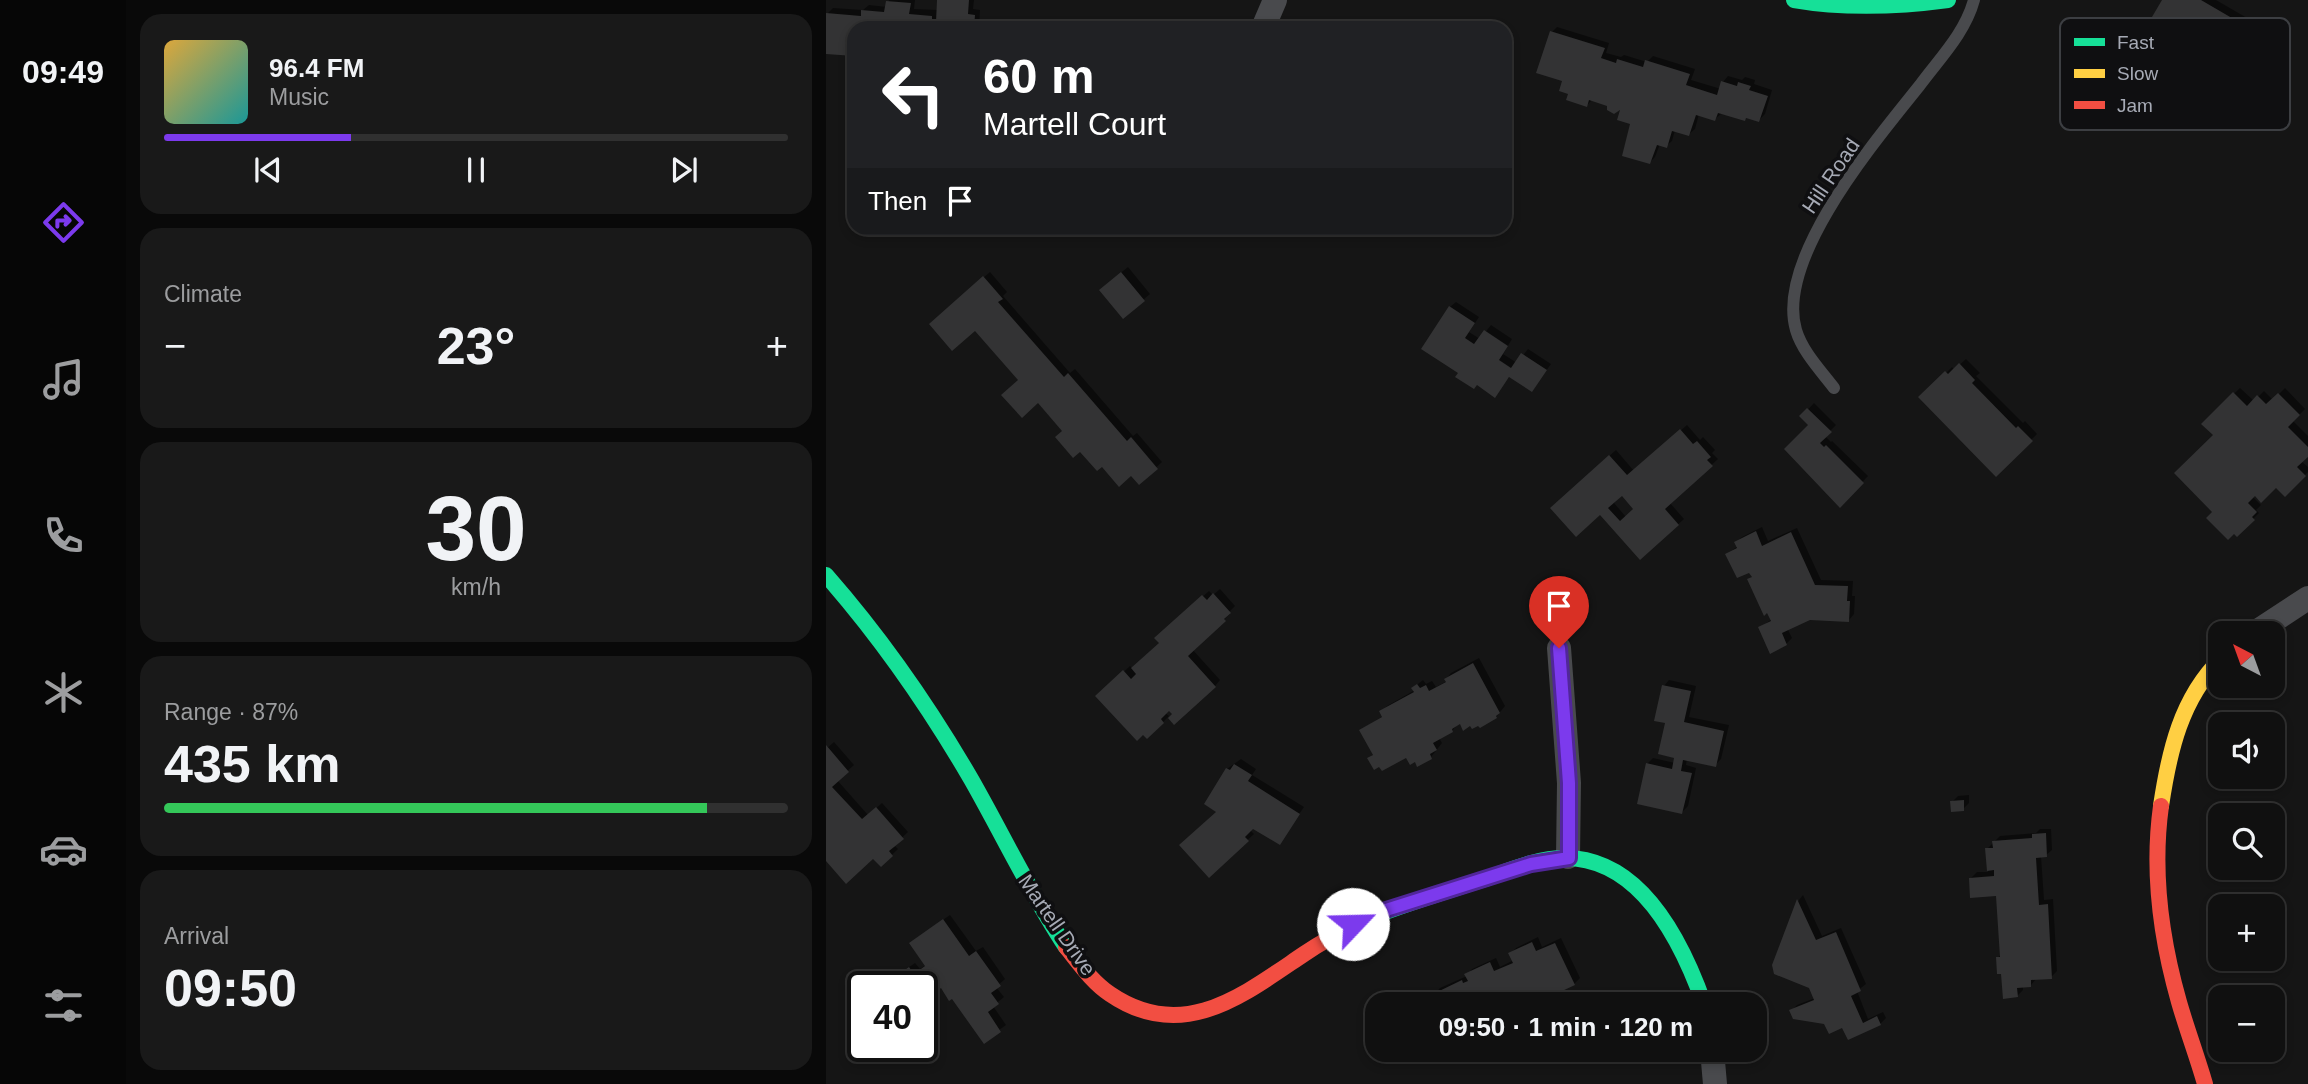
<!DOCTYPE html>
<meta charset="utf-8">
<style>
:root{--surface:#101010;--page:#191919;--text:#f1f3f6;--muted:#9c9d9f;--line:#303030;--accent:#7c3aed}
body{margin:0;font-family:Arial,sans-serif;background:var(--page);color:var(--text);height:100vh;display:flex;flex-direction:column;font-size:26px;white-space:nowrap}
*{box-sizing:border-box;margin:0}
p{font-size:23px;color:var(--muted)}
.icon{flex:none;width:38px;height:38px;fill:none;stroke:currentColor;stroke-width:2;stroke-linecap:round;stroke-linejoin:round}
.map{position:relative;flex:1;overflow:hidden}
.details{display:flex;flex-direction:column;gap:14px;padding:14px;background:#090909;width:700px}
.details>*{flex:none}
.hud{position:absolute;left:21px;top:21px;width:665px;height:214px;border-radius:21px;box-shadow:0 4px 10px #0003,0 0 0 2px var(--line);background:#202124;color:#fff;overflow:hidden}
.needle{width:46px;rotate:319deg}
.buttons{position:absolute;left:1382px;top:621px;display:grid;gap:14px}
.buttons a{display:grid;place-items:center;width:77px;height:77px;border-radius:14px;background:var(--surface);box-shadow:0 4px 10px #0003,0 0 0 2px var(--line);font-size:35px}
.speed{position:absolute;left:21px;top:971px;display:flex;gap:14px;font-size:35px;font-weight:700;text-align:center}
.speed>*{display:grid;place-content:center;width:91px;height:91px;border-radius:50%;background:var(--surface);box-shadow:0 4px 10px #0003,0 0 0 2px var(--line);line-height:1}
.speed .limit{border:4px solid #111;border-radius:10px;background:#fff;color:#111}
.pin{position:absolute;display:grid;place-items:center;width:60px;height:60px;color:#fff;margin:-72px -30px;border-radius:50% 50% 50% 0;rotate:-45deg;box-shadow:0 0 7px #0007}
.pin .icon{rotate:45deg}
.me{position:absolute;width:77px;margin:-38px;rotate:66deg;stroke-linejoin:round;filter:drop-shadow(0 0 5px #0008)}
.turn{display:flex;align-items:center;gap:24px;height:147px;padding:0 21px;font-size:32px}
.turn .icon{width:91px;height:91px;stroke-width:2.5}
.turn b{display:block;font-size:49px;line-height:60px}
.then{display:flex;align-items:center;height:66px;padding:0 21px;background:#0003;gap:14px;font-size:26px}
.big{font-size:52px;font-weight:700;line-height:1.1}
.details .tile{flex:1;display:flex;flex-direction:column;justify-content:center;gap:10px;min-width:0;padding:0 24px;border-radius:21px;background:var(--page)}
.details .dial{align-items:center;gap:0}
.dial b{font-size:91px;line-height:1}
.song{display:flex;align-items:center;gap:21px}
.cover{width:84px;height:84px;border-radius:10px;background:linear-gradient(135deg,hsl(40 70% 55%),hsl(180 70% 35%))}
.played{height:7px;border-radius:4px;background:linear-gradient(90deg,var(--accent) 30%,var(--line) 30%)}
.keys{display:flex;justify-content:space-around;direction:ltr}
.heat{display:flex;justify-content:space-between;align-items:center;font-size:38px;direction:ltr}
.charge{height:10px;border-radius:5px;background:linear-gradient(90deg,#34c759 87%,var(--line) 0)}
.trip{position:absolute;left:539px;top:992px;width:402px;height:70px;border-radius:21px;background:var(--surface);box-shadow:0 4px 10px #0003,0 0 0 2px var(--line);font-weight:700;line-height:70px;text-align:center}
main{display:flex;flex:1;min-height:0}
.tab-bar{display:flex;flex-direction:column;width:126px;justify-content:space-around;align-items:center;background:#060606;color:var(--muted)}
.tab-bar .icon{width:49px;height:49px}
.tab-bar .active{color:var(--accent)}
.tab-bar b{font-size:32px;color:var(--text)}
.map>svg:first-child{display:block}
</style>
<main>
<nav class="tab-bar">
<b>09:49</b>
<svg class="icon active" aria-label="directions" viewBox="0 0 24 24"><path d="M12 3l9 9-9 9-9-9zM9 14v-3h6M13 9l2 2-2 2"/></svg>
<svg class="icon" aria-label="music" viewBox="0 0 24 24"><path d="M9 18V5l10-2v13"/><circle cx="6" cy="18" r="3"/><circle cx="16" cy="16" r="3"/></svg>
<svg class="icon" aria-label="phone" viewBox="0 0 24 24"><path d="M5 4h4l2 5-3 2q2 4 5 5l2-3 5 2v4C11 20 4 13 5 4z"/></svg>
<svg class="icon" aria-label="climate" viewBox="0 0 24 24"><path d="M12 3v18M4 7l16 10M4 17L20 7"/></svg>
<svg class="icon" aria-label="car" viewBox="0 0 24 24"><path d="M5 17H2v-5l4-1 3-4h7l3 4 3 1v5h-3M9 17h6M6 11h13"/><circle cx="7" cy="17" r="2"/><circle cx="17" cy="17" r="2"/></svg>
<svg class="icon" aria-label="filters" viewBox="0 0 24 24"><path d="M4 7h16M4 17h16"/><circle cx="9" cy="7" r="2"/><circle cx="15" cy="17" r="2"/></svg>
</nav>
<section class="details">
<div class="tile">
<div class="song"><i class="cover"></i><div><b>96.4 FM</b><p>Music</p></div></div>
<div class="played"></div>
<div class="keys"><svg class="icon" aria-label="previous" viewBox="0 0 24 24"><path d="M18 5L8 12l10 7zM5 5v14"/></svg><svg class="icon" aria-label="pause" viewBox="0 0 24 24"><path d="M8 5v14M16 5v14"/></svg><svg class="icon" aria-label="next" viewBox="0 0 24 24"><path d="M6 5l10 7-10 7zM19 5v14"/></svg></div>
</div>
<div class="tile"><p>Climate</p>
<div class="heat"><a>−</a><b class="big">23°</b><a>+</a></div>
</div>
<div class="tile dial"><b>30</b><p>km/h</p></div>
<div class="tile"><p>Range · 87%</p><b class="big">435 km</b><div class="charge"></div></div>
<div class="tile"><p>Arrival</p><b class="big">09:50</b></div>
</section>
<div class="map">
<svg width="1482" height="1084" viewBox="0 0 1482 1084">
<rect width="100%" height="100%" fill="#151515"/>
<path fill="#0007" fill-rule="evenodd" d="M63,0H89L88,9L112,10L113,0H148L147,9L154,10L153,28H28V55L0,53L1,14L7,8L37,10L43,5L61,7Z
M1338,0H1390L1428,22L1375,112L1369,118L1302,78L1287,99L1241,72L1259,45L1298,68ZM1347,35L1365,46L1350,68L1333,58Z
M731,27L783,43L780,53L795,57L798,55L821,62L827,56L869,69L865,80L895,89L897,82L902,76L916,80L919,77L929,80L928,84L946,90L939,114L933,120L895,114L889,119L873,114L869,129L863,134L849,130L846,141L840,146L834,144L829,157L824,162L796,108L766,100L761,105L744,92L738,80L726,32Z
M302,267L324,294L297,317L281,284Z
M164,272L181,292L177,296L244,373L249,369L307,436L311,433L336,462L313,483L305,474L276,464L238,431L149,329L111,318Z
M630,302L653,317L643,332L654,339L665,325L686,339L677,354L691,363L702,349L725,364L706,390L684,376L669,395L634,373L624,307Z
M1140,359L1154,373L1150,376L1197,423L1199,421L1211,434L1170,474L1095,398L1126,367L1128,370Z
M1414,388L1428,401L1438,391L1447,400L1459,388L1479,409L1467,421L1482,436V454L1475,461L1482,467V472L1459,494L1450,485L1429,493L1426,496L1435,505L1430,510L1433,513L1411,535L1389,512V435L1377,424Z
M988,403L1010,425L999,436L1005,442L1006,441L1042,476L1014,505L985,425L976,416Z
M861,425L874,440L877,437L889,450L886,453L892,459L844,503L858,519L814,558L774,513L732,502L790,450L808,471ZM796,494L809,509L800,517L788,503Z
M936,527L942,541L971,528L995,580L1027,581L1026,596H1029L1028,614L1023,620L983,618L961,628L966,638L960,644L934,628L946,619L923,580L927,576L901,554L912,546L910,542L916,537Z
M394,589L409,606L403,612L404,614L366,649L394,680L389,686L349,714L343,709L339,713L343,716L337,722L272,696L304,666L306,668L335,643L336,633L383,591L387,595Z
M653,658L679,706L670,717L654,726L634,721L626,731L613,738L616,743L605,757L590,760L581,756L554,765L544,758L548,753L535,730L557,716L555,712L561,706L589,690L587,688L597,680L600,684L606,681L610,687L621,681L620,679L625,673Z
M843,680L870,686L863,717L903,725L895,759L889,765L861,759L860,765L870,768L862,806L856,812L821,764L827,758L849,763L850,757L841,722L838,686Z
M8,742L28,765L11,780L42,815L56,803L82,832L68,845L72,849L55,865L48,857L0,859V749Z
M415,759L430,769L426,775L478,807L453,843L427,827L424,830L428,834L383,875L401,769Z
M1143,795V803L1137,809L1126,802L1132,796Z
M1214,829H1225L1226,850L1220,855L1215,856L1218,900L1227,899L1231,971L1225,977L1210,979L1205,985H1197V990L1191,996L1177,972L1172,958L1175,954L1171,894L1145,878L1151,872H1162L1161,849L1174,836L1210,833Z
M977,895L996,936L1015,928L1040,984L1031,991L1042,1019L1057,1012L1060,1018L1054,1024L1017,1026L999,1022L965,1011L971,1005L989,998L985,987L947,965L973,900Z
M124,915L150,951L157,947L179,979L170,987L178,997L167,1006L180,1025L158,1041L127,996L115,986L101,996L102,998L96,1004V987H69L70,976L89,963L94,969L100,965L91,938Z
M712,937L716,947L735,938L754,978L748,984L714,1000L716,1004H614L609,994L614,988L641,976L646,969L670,958L674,967L688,960L684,954L690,948Z"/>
<path fill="#333334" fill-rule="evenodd" d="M111,0H143L142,14L149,15L148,28H28V56L0,54V13L35,16V10L58,12L60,1L85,3L83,14L106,16V21L110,22Z
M1336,0H1375L1423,28L1370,120L1301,80L1288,102L1239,73L1252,50L1293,73ZM1345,36L1363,46L1346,75L1329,65Z
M724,31L779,48L775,58L790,63L791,59L817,67L819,60L864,74L860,85L891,95L895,81L911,86L912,82L925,86L923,90L942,96L933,122L920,118L919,121L892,113L889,121L870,115L863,136L846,131L841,148L831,145L824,164L796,156L804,124L791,120L794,110L788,114L781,110V106L763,100L761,107L740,100L742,94L733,91L736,81L710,73Z
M295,272L319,301L297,319L273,290Z
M157,276L177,299L172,302L238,377L242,373L301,441L305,437L332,469L313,485L305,476L293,487L276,467L271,471L254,452L247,458L229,437L236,431L212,403L196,418L175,395L192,380L149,331L126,351L103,324Z
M623,306L649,323L639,338L648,344L658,330L682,346L673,360L685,368L695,353L721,370L706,392L683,377L669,398L651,385L648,389L629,377L632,373L595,349Z
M1133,363L1149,380L1146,383L1190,428L1192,426L1207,441L1170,477L1092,397L1119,371L1122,374Z
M1407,392L1421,406L1431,395L1440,404L1452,393L1474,415L1462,427L1482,447V457L1471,467L1480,476L1459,497L1450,488L1435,503L1429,496L1422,503L1431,512L1426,517L1429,520L1411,537L1408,534L1402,540L1380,518L1386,512L1348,473L1387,435L1375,424Z
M981,408L1006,432L994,443L998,447L1000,445L1038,483L1014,508L958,449L982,425L973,416Z
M854,429L867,444L871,441L885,457L881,460L887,466L839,509L853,525L814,560L774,515L750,537L724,508L783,455L801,475ZM796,496L807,509L794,521L782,508Z
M930,531L936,546L965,532L989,585L1022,586L1021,601H1024L1023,622L984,620L956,633L961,645L944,654L932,627L945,621L941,613L938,616L921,579L926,577L923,573L911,578L899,554L911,548L908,542Z
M387,593L405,613L398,619L400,621L362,656L390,687L348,725L342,718L346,714L343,711L335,719L338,723L321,739L317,735L311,741L269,696L297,670L305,679L310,674L305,668L333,643L328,638L376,595L381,600Z
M647,663L674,713L670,716L671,718L654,728L652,726L646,729L644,726L637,731L634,724L626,729L627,732L607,743L611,750L604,754L606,759L591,767L589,762L584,765L580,758L556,771L553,767L548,770L541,758L547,755L533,730L556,717L553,711L588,692L585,688L591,684L594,688L600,685L603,691L620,682L618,679Z
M836,685L865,691L858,722L898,731L890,767L857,760L855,771L866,773L856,814L811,804L820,763L846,769L848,758L832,754L839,723L828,721Z
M0,745L23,772L6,787L36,819L50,807L78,839L63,851L67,856L55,867L47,859L20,884L0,861Z
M408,764L426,775L422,781L474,814L454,845L427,829L419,837L423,841L383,878L353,845L390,812L378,804L400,768L404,770Z
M1138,800V811L1125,812L1124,801Z
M1220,833L1221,857L1210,858L1213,905L1222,904L1226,979L1205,980V987L1191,988L1192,997L1177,999L1175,974H1171L1170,957H1174L1170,896L1144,898L1143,878L1168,876V870L1161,871L1159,848H1167L1166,841L1206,838V834Z
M971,899L990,940L1010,932L1035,991L1025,996L1037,1023L1051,1016L1055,1025L1022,1040L1016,1028L1003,1034L998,1024L967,1019L963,1010L988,1000L983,988L948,974L946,965Z
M117,919L143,956L150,951L175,986L165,993L173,1004L162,1012L175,1032L158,1044L126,999L123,1001L115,988L96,1002V987H67L63,981L83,967L88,974L99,966L83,943Z
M706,942L710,951L729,943L749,985L708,1004H612L607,994L636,980L637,983L642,981L638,974L664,962L668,971L687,963L682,953Z"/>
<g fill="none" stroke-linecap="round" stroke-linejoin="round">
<path stroke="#494a4d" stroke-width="12" d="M1008,388C995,371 976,351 970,330C949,258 1051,139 1094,85C1114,58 1139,33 1148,0"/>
<path stroke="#494a4d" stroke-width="24" d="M437,28L449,0
M1427,634L1482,598
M733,648L743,783L742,857
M886,1050L889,1084"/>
<path stroke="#16e098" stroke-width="16" d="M968,0C1020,9 1070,7 1122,0
M0,575C57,640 102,705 145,779C177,835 204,893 240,947
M539,920C577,904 616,893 656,880C682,871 710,858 739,858C815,858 856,942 878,1004"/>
<path stroke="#ffcf43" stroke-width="16" d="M1335,806C1343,752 1355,698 1395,659"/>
<path stroke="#f24e42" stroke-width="16" d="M1335,806C1326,871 1335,939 1353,1002C1361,1030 1371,1056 1379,1084
M240,947C253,963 266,982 284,994C357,1044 417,995 478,954C497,941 518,930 539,920"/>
</g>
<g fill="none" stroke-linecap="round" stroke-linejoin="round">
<g stroke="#51269a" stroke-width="18">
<path id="route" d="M527,924L560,910L705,864L743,858V783L733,648"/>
</g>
<use href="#route" stroke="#7c3aed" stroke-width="12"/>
</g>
<g text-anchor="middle" stroke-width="7" stroke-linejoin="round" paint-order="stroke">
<g font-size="21" fill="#a6aab5" stroke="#0f0f11">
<text transform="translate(1005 176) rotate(-56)" y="7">Hill Road</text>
<text transform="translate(231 925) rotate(55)" y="7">Martell Drive</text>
</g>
</g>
<rect x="1234" y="18" width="230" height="112" rx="10" fill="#0f0f11" stroke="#3c3e42" stroke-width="2"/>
<rect x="1248" y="38" width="31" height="8" fill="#16e098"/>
<rect x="1248" y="69" width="31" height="9" fill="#ffcf43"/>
<rect x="1248" y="101" width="31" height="8" fill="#f24e42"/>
<g font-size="19" fill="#a6aab5">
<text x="1291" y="49">Fast</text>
<text x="1291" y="80">Slow</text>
<text x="1291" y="112">Jam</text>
</g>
</svg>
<div class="buttons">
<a><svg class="needle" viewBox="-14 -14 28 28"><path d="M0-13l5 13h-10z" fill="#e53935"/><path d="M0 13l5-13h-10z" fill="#9c9d9f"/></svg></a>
<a><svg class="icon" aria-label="sound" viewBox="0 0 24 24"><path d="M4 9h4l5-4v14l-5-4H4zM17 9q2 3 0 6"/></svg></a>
<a><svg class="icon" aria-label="search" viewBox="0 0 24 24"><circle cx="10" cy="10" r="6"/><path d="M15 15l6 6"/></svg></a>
<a>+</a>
<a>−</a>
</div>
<div class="speed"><div class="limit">40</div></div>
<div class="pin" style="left:733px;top:648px;background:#d93025"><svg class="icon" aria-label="arrive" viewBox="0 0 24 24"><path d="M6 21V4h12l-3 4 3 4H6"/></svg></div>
<svg class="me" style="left:527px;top:924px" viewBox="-20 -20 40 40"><circle r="19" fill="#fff"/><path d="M0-13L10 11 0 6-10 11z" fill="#7c3aed"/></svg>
<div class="trip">09:50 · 1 min · 120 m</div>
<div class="hud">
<div class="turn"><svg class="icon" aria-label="left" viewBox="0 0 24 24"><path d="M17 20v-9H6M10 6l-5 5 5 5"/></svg><div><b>60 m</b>Martell Court</div></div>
<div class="then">Then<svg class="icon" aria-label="arrive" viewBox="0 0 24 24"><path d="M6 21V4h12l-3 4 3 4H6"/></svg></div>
</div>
</div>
</main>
